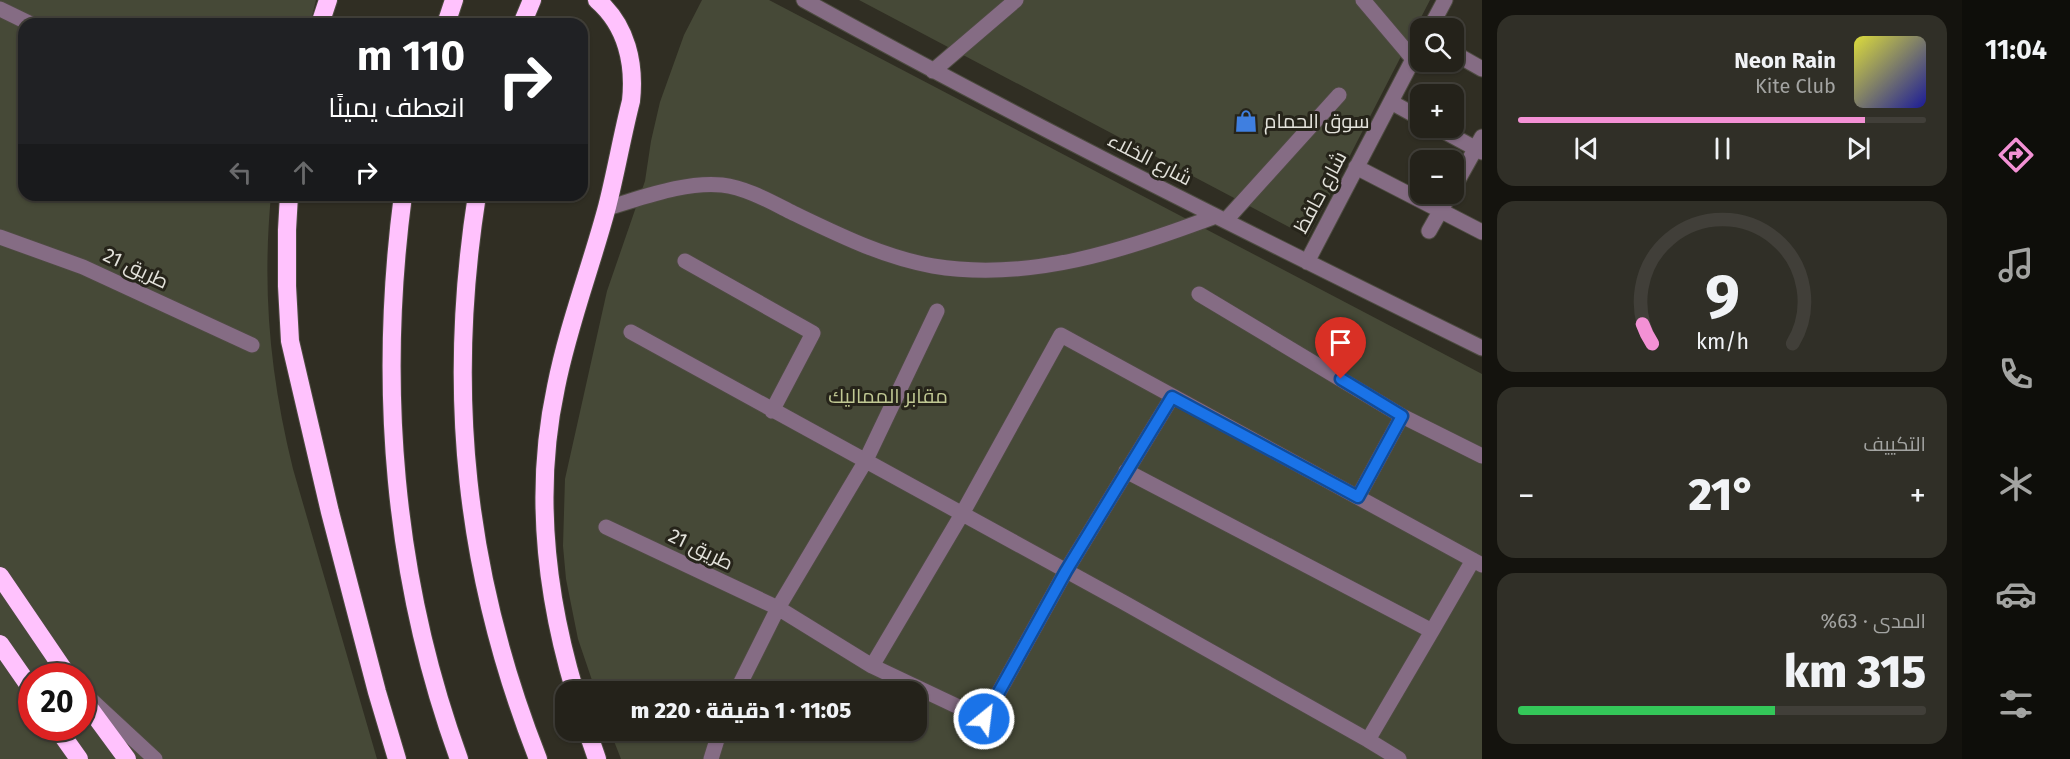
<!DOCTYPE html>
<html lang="ar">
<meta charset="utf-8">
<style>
:root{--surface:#24221a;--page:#302f27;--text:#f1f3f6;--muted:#a3a4a2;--line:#413f39;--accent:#f391d5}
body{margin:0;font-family:"Fira Sans",Cairo,sans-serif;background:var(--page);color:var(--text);direction:rtl;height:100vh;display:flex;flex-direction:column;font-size:22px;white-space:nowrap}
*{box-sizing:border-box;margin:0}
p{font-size:20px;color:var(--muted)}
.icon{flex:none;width:33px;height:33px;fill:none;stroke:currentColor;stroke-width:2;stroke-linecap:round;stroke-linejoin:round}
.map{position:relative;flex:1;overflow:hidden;direction:ltr}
.sheet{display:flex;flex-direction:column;gap:15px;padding:15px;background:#14130e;width:480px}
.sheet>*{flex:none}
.hud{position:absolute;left:18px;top:18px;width:570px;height:183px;border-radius:18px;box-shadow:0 2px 4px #0004,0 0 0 2px var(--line);direction:rtl;background:#202124;color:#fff;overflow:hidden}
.buttons{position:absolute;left:1410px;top:18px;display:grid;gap:12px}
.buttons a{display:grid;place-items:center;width:54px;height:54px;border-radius:12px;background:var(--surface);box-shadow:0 2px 4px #0004,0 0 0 2px var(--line);font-size:30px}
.speed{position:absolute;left:18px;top:663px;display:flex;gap:12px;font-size:30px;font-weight:700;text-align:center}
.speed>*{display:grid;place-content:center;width:78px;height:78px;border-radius:50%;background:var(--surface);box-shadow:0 2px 4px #0004,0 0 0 2px var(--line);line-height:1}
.speed .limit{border:9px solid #d22;background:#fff;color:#111}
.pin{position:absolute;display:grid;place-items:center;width:51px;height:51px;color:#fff;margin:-62px -26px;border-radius:50% 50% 50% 0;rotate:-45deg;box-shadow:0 0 6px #0007}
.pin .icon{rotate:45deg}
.me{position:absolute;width:66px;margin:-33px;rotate:29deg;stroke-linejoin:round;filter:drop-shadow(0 0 4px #0008)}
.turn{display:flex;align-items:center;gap:21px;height:126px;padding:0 24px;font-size:27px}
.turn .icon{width:78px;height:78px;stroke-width:2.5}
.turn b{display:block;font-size:42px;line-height:51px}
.lanes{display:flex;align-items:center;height:57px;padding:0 24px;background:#0003;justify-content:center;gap:30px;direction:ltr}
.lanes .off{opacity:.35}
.big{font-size:45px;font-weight:800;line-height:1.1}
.sheet .tile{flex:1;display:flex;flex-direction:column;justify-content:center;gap:9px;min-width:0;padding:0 21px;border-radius:18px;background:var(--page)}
.sheet .dial{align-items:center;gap:0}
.dial svg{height:156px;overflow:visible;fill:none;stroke:var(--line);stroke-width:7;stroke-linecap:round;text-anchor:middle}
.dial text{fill:var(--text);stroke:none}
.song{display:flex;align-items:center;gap:18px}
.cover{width:72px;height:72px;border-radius:9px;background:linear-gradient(135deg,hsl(60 70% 55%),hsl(240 70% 35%))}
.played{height:6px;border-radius:3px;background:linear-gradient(90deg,var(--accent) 85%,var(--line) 85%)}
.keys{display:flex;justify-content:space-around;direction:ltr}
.heat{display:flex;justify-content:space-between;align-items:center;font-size:33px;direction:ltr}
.charge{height:9px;border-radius:4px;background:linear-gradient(90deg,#34c759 63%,var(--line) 0)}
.trip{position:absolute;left:555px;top:681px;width:372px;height:60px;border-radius:18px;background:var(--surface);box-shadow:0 2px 4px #0004,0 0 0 2px var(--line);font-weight:800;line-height:60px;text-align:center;direction:rtl}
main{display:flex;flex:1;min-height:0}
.tab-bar{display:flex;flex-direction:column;width:108px;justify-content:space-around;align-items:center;background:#0e0e0a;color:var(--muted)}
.tab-bar .icon{width:42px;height:42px}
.tab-bar .on{color:var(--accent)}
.tab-bar b{font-size:27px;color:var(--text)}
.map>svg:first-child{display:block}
</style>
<main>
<nav class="tab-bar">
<b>11:04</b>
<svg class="icon on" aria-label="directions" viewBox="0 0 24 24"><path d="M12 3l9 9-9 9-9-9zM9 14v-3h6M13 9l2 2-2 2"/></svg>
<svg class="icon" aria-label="music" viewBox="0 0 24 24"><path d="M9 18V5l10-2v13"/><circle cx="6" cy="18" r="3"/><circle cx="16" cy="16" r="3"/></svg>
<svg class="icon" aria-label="phone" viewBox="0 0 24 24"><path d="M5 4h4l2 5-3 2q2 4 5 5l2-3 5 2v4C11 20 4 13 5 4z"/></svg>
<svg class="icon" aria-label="climate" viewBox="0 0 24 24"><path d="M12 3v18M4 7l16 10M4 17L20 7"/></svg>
<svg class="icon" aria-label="car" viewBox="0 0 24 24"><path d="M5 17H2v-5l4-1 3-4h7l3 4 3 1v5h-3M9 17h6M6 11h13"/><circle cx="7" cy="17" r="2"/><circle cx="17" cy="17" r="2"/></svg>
<svg class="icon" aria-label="filters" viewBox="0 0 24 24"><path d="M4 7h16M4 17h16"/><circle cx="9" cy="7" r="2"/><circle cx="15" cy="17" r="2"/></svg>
</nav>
<section class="sheet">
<div class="tile">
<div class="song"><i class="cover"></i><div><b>Neon Rain</b><p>Kite Club</p></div></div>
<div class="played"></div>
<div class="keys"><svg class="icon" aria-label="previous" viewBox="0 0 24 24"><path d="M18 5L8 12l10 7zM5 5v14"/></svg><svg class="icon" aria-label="pause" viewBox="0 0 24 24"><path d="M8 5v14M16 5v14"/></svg><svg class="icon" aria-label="next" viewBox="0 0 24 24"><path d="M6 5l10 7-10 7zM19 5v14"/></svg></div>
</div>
<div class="tile dial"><svg viewBox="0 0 100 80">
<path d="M14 69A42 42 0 1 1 86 69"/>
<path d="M14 69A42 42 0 0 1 9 59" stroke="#f391d5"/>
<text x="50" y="56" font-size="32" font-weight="700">9</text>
<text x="50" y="72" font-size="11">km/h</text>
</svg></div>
<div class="tile"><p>التكييف</p>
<div class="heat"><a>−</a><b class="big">21°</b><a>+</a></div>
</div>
<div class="tile"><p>المدى · 63%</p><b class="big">315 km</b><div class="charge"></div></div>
</section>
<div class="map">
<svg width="1482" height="759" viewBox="0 0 1482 759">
<rect width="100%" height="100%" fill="#302e23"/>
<path fill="#464937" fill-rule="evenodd" d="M0,0H316L310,24H24V195H271C262,292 270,375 293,469L377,759H0ZM32,676H82V728H32Z
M702,0H769L1482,374V759H621L610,731L916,730V692H596L578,639L566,579L563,546L565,479L607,291L645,181L651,141L660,102L684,35Z
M859,0H1430L1308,237Z"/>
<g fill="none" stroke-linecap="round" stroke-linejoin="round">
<g stroke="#4d4b40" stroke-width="17">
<path id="minor" d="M804,0C1026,123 1254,236 1482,348
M1363,0L1413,59
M0,9L31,24
M1430,28L1445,0
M1454,53L1482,69
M933,71L1016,0
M1391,102L1420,118
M1438,128L1482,152
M1356,167L1482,232
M1454,187L1482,137
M607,208C642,198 686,181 722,185C747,188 771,202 793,213C839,235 883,257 933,266C1030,282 1126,250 1216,216
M1226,220L1339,95
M1429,231L1450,194
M0,237L83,267L252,345
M685,261L813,333L772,411
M1307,262L1420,46
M1199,294L1402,416L1482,456
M631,332L1123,602L1368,740L1399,759
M1126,471L1432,631L1368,740
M1358,497L1402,416
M606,527L778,608L872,666L984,719L1066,571L1172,397
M1432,631L1473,560
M872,666L962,514L1061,335L1482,565
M736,692L778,608L865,462L937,311
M87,696L155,759
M711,759L720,730"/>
</g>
<g stroke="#4d4b40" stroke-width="20">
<path id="highway" d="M320,24L328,0
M446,24L454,0
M522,24L532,0
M289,195L287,230V286L290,341L330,512L377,692L397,759
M403,195C378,385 393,578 459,759
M477,195C446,392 465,574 538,759
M0,576L68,676
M0,644L32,690
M575,692C545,592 534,489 556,387C568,326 591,267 607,207C616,172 622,136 631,101C635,64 627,26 597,0
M82,698L127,759
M57,728L79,759
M587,730L597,759"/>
</g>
<use href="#minor" stroke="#856c84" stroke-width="15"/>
<use href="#highway" stroke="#ffc2fd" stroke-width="18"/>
</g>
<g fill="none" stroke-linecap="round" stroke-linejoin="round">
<g stroke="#114b97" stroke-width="15">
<path id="route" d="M984,719L1066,571L1172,397L1358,497L1402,416L1341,379"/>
</g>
<use href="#route" stroke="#1a73e8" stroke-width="10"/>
</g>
<defs>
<g id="shop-bare" transform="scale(1.8)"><path d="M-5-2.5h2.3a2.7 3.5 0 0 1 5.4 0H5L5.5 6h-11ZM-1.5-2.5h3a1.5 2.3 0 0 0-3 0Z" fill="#3f7fe0" stroke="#26241a" stroke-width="2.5" paint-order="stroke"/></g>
</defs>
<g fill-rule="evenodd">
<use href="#shop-bare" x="1246" y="121"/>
</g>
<g text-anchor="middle" stroke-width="6" stroke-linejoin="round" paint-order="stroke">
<g font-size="20" fill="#e3e2db" stroke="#26241a" text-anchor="start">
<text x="1264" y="128">سوق الحمام</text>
</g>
<g font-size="20" fill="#e3e2db" stroke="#26241a">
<text transform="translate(1150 159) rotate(27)" y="7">شارع الخلاء</text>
<text transform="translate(1320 192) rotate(-62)" y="7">شارع حافظ</text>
<text transform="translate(136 268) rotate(25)" y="7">طريق 21</text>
<text transform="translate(701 549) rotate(26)" y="7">طريق 21</text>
</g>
<g font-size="20" fill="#c0c893" stroke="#26241a">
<text x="888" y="403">مقابر المماليك</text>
</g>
</g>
</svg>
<div class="buttons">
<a><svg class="icon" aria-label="search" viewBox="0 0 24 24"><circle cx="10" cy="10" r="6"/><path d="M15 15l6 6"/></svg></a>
<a>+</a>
<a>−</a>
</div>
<div class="speed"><div class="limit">20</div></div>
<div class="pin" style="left:1341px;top:379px;background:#d93025"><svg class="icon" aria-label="arrive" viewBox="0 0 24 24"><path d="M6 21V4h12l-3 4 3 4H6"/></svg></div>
<svg class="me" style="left:984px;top:719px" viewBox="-20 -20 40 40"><circle r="17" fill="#1a73e8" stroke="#fff" stroke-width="3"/><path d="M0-11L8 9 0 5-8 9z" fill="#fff"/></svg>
<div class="trip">11:05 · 1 دقيقة · 220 m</div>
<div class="hud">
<div class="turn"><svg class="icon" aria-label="right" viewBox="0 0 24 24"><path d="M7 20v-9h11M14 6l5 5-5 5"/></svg><div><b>110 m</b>انعطف يمينًا</div></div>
<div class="lanes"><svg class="icon off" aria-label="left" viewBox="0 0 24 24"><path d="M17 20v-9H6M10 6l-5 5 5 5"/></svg><svg class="icon off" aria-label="ahead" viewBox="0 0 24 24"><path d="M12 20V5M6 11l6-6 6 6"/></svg><svg class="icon" aria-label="right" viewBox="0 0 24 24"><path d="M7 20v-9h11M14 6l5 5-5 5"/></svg></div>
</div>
</div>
</main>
